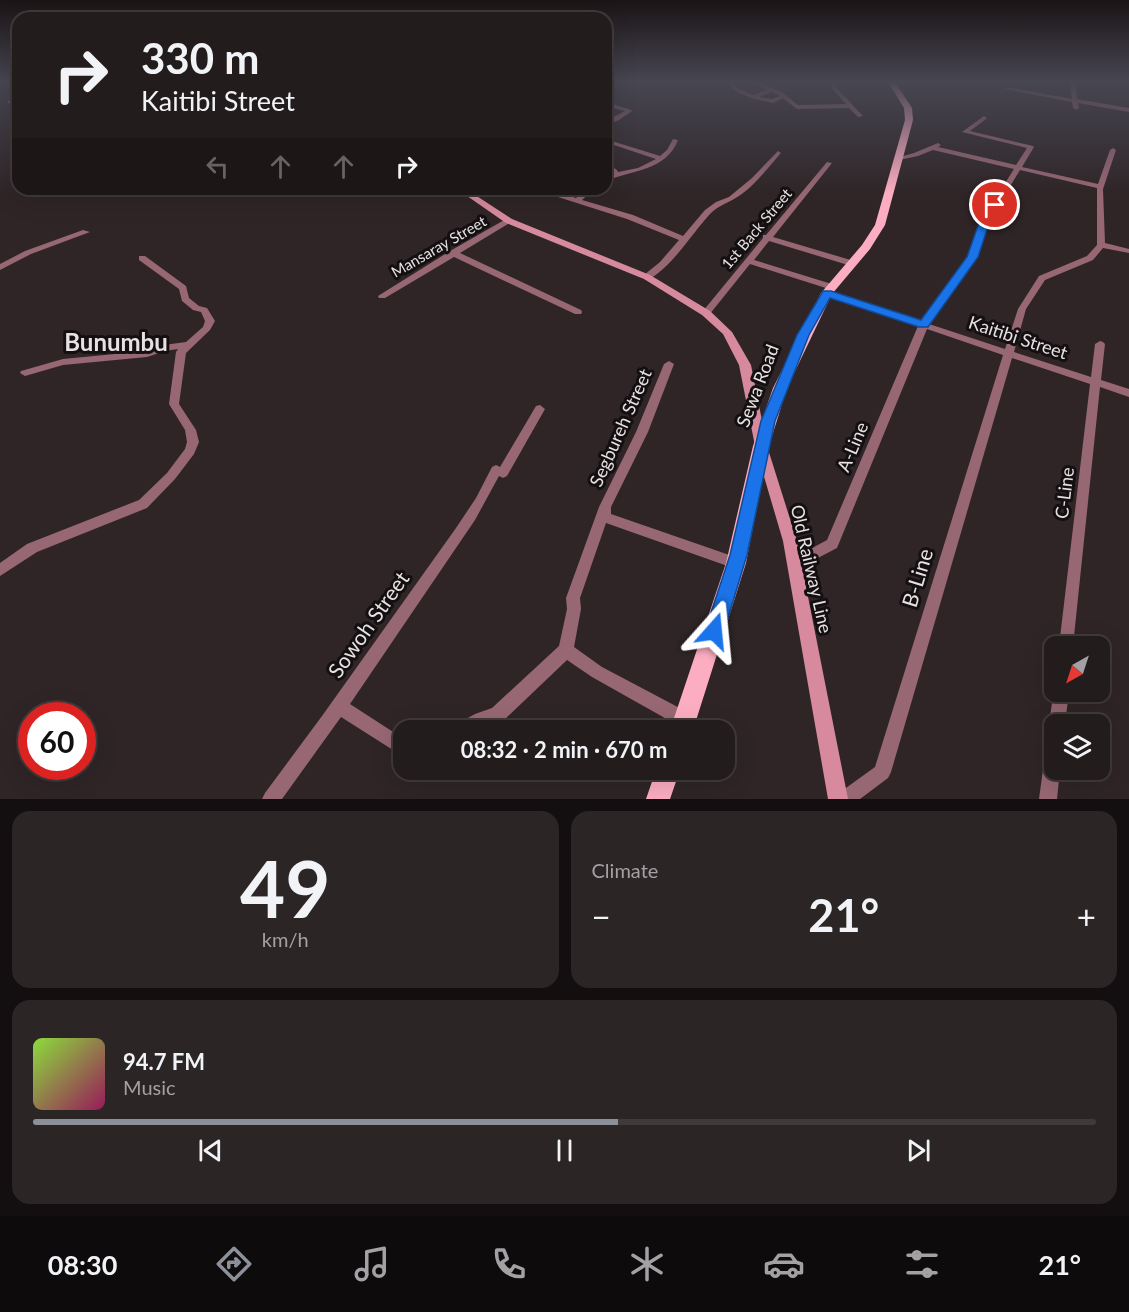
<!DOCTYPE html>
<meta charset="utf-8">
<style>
:root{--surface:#231c1d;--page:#2b2526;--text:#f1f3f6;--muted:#a3a1a4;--line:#403a3b;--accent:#8c9099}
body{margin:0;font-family:Lato,sans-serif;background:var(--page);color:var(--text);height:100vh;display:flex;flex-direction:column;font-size:22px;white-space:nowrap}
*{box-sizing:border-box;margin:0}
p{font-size:20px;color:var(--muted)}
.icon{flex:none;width:33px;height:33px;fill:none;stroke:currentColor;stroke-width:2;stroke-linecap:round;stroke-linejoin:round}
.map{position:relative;height:799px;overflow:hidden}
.drawer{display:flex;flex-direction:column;gap:12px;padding:12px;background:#130f10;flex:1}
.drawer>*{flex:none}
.banner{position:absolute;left:12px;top:12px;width:600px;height:183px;border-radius:18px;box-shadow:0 6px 24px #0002,0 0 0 2px var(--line);background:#231c1d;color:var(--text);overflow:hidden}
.needle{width:39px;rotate:219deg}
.buttons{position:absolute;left:1044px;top:636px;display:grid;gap:12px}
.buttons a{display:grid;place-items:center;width:66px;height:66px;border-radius:12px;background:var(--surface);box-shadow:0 6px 24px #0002,0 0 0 2px var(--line);font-size:30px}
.speed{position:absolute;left:18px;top:702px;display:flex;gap:12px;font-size:30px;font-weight:700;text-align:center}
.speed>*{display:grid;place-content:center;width:78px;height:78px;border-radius:50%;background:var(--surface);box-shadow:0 6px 24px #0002,0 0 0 2px var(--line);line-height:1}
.speed .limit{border:9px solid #d22;background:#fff;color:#111}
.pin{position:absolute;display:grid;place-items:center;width:51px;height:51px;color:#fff;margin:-26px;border:3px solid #fff;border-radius:50%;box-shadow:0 2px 6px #0007}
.me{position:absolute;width:66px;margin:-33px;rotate:18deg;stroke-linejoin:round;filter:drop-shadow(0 0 4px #0008)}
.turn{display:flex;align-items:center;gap:21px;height:126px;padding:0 30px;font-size:27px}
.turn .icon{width:78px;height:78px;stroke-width:2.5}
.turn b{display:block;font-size:42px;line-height:51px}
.lanes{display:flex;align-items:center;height:57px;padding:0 30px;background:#0003;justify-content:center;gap:30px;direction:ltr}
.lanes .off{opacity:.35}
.big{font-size:45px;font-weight:700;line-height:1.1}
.drawer .widget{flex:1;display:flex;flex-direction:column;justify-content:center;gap:9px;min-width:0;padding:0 21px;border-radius:18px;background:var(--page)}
.drawer .dial{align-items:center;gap:0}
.dial b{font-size:78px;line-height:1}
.song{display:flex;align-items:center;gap:18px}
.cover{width:72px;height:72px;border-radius:9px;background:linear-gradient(135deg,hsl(90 70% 55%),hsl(330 70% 35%))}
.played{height:6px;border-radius:3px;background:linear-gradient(90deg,var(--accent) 55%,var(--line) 55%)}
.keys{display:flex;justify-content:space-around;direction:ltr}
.heat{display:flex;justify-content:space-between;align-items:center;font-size:33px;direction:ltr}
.drawer .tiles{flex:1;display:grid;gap:12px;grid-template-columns:1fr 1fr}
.widget:last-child{grid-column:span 2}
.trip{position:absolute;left:393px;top:720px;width:342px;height:60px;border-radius:18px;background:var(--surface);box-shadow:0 6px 24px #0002,0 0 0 2px var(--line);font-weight:700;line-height:60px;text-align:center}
.menu{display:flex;height:96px;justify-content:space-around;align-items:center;background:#0e0b0c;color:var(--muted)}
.menu .icon{width:42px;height:42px}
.menu .current{color:var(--accent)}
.menu b{font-size:27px;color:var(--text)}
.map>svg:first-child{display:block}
</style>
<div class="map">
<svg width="1129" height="799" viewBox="0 0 1129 799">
<rect width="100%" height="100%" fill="#2f2527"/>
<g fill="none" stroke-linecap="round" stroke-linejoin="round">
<path fill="#976773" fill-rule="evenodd" d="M729,82H734L737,88L753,95L767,90L751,82H758L783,93L798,105L846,104L829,85L833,84L863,116L858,117L849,108L797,109L783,98L773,103L751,98L733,90ZM772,92L780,96L772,99L759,97Z
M1070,82H1075L1077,99L1129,108V112L1078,103L1079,108L1076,110L1073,108L1072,102L1005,89L1008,87L1072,99Z
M18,94V98L15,101H18V105L8,103V101Z
M606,102L631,110L632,111L619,120L606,125V121L625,111L606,106Z
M984,116L987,118L986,119L970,131L1033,146L1034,147L1022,167L1098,184L1110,150L1113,148L1116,150L1103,189L1105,243L1129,249V253L1103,248L1093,260L1045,280L1026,309L1014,352L1091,377L1095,344L1100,341L1103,342L1105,344L1101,380L1129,389V397L1100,387L1073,646H1059L1090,384L1012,358L891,772L888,778L860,799H836L839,793L875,767L1003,355L927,329L837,548L795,570L790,568L788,564L790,560L827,540L918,326L824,295L823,293L824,291H830L921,321L969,257L980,223L1014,169L933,150L918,156L899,160L896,158L914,153L938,143L941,145L938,147L1016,165L1027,148L962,132ZM1020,170L1097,188V245L1087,256L1039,276L1018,309L1005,349L929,324L977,257L988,223Z
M606,135L615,142L660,156L667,150L673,139L678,140C666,171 632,170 606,181V176L611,172L606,168V163L617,170L618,172L638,168L656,159L611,144L606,140Z
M778,151L781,153L780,154C766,170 752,189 734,199C724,205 719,205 710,214C693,232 670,270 647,280L644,279V275L660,262L679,240L627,219L558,197L547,189C557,189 566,195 576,198L587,189H594L582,200L633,215L683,236L705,210L716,202L729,197L752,178Z
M827,162L832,163L773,237L854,261V265H848L769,241L754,260L835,285V289H829L750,264L709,315H703L702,313L703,311L763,238V235H766Z
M506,219L513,221L460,253L581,310L582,312L581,314H575L454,257L385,298H379L378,296L450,251Z
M83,230L90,232L31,254L0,270V264L25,251Z
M139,256H145L186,286L189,298L199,306L207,308L215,321L210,330L186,353L179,404L196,430L199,442L194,454L175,479L147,508L37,552L0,576V563L27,544L139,500L167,473L185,449L187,442L185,430L169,404L176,352L178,349L165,351L147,357L63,365L25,376L20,373L21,371L63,359L146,351L164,345L186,342L203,327L205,321L201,312L193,310L182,301L179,289L139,260Z
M669,361L674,364L648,432L611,507V514L741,559L743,563L741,567L736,569L606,523L580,598L581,609L574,647L602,667L691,714L693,720L691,726L685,728L679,726L592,677L567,660L503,721L478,730H455L457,724L475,714L492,708L559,646L567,609L566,598L599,507L636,432L664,364Z
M540,405L545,409L507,476L503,478L499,476L475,520L350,704L404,739V757L341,717L282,799H262L265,793L322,716L456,528L476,498L492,467L496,465L500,467L536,406Z
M1054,689V692H1069L1065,724H1054V731L1051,730L1049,724Z
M1054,739V770H1060L1057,799H1039L1046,747L1048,741Z"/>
<path fill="#d78a9e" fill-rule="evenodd" d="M457,189H466L512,219L650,275L710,311L732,332L751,365L767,446L797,541L848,799H828L783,541L755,446L739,365L723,334L702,315L644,279L506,223Z"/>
<path fill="#fcadc1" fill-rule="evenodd" d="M888,82H895L912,108L913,120L885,225L870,249L832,294L787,388L769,446L746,563L693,730H670L726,563L753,446L773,388L821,293L862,245L875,225L905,120L904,108Z
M656,770H680L670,799H646Z"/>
</g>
<linearGradient id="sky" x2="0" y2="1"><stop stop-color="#1a1415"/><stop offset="0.42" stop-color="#474652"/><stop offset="1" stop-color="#474652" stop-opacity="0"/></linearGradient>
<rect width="1129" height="194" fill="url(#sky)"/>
<path fill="#1a73e8" stroke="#114b97" stroke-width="1.5" d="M992,203L1000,205L989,223L978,257L928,327H919L830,298L809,335L775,421L747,555L724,631L721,637L714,640L708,637L705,631L730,555L761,421L797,335L822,293L823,291H831L921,320L967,257L979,223Z"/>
<g text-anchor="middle" stroke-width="6" stroke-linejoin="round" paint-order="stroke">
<g font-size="15" fill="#e8e1e3" stroke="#141011">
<text transform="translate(757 229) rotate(-50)" y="5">1st Back Street</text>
<text transform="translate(439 247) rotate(-30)" y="5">Mansaray Street</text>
</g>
<g font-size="18" fill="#e8e1e3" stroke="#141011">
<text transform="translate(1018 338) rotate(18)" y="6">Kaitibi Street</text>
<text transform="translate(758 386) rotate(-69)" y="6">Sewa Road</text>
<text transform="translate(621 428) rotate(-66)" y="6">Segbureh Street</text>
<text transform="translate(853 447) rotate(-67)" y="6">A-Line</text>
<text transform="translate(1065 493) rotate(-83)" y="6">C-Line</text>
<text transform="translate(811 569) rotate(77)" y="6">Old Railway Line</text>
</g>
<g font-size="21" fill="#e8e1e3" stroke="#141011">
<text transform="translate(918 578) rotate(-73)" y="7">B-Line</text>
<text transform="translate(369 625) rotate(-55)" y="7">Sowoh Street</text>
</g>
<g font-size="24" font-weight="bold" fill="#e8e1e3" stroke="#141011">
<text x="116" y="351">Bunumbu</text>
</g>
</g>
</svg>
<div class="buttons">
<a><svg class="needle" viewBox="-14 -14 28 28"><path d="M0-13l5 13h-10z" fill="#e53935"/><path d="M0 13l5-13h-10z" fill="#a3a1a4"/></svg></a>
<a><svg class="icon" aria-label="layers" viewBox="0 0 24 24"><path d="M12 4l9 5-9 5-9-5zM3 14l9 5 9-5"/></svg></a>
</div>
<div class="speed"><div class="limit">60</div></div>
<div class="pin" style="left:995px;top:205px;background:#d93025"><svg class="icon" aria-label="arrive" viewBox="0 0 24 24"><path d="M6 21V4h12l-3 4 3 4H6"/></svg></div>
<svg class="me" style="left:714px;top:631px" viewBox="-20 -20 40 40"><path d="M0-17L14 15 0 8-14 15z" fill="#1a73e8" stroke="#fff" stroke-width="4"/></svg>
<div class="trip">08:32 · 2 min · 670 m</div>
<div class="banner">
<div class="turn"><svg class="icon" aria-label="right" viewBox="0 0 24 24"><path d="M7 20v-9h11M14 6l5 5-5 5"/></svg><div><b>330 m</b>Kaitibi Street</div></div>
<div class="lanes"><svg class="icon off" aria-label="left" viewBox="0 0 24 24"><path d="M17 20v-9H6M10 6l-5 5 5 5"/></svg><svg class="icon off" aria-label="ahead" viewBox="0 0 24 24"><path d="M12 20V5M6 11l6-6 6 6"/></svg><svg class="icon off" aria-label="ahead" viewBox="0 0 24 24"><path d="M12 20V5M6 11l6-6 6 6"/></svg><svg class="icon" aria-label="right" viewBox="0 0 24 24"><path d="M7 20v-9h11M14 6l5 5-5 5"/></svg></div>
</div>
</div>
<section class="drawer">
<div class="tiles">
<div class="widget dial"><b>49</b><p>km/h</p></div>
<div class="widget"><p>Climate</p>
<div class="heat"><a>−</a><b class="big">21°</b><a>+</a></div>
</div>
<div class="widget">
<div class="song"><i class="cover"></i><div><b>94.7 FM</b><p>Music</p></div></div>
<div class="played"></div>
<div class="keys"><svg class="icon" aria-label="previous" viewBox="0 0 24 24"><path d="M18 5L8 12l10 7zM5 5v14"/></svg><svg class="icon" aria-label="pause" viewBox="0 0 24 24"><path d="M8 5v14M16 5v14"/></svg><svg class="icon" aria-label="next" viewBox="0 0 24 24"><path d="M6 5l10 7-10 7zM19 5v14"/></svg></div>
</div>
</div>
</section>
<nav class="menu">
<b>08:30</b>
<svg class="icon current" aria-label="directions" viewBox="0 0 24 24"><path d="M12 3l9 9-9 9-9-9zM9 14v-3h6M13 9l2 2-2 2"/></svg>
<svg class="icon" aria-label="music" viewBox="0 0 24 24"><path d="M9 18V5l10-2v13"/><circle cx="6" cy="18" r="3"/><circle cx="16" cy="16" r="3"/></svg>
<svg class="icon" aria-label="phone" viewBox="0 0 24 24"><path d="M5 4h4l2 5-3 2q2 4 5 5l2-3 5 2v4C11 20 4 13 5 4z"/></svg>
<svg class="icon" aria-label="climate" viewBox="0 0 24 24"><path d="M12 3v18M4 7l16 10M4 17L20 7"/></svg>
<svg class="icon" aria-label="car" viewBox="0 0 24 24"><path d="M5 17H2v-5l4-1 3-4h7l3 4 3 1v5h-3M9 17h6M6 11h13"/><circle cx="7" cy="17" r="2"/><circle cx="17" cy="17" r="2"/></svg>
<svg class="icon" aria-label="filters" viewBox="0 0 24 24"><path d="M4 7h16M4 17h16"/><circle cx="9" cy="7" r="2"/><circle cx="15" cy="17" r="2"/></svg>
<b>21°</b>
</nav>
